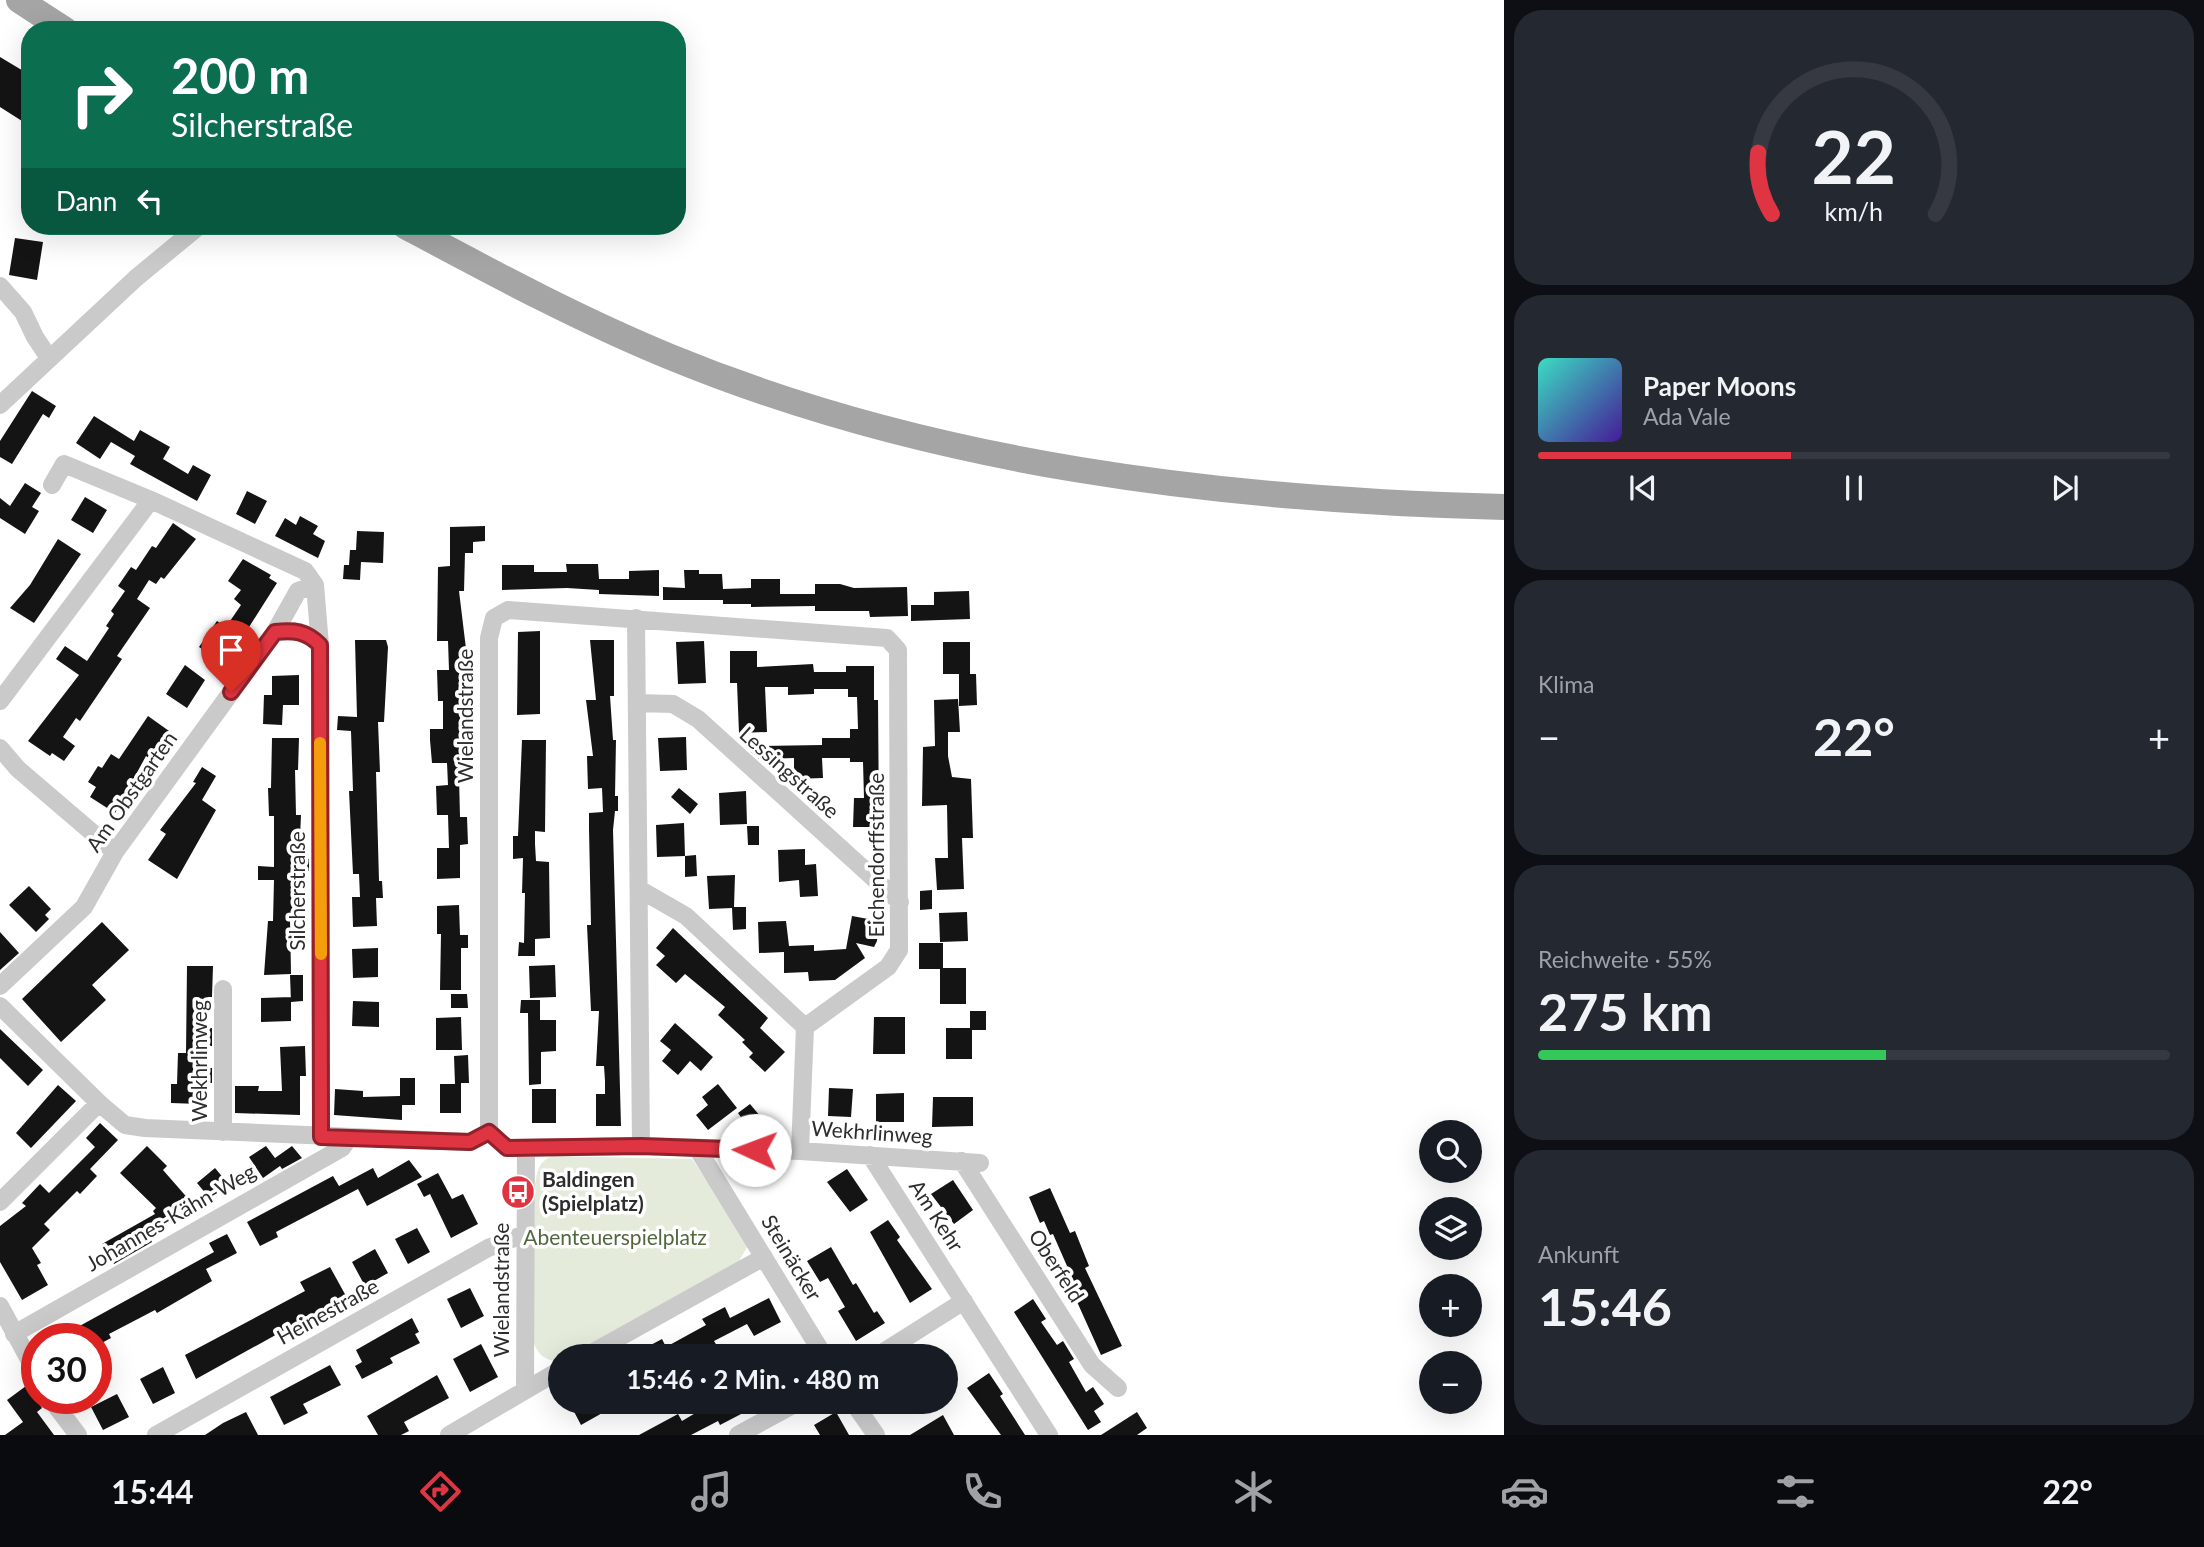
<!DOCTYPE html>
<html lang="de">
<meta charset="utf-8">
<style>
:root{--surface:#171b24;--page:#242831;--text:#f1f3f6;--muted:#9ea1a6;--line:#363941;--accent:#df3542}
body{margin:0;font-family:Lato,sans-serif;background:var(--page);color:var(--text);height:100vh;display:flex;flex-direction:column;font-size:26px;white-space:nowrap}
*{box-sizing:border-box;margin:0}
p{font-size:23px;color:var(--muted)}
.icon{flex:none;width:38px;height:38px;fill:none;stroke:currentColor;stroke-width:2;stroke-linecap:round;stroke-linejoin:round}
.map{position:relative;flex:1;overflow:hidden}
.side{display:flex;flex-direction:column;gap:10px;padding:10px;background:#0d0f14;width:700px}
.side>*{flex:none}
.banner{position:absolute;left:21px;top:21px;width:665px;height:214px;border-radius:28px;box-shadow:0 7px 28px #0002;background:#0b6e4f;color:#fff;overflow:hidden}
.tools{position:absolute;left:1419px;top:1120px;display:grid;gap:14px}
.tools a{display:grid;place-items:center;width:63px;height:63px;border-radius:50%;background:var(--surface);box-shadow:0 7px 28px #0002;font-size:35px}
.speed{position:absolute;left:21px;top:1323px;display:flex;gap:14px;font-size:35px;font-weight:700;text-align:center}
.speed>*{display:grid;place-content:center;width:91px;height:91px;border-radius:50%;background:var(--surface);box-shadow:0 7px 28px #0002;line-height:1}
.speed .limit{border:10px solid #d22;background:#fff;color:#111}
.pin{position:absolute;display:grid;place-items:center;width:60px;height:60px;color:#fff;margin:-72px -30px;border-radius:50% 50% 50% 0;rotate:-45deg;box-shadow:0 0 7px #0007}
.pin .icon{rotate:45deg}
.me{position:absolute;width:77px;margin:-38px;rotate:272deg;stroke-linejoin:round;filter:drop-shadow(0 0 5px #0008)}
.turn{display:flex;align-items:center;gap:24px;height:147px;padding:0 35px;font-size:32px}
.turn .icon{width:91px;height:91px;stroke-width:2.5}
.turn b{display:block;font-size:49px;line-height:60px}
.then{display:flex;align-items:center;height:66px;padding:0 35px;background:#0003;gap:14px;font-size:26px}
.big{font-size:52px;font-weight:700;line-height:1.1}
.side .card{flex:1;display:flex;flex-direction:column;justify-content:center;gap:10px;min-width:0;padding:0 24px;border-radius:28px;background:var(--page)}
.side .dial{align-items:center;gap:0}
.dial svg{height:182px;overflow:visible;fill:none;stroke:var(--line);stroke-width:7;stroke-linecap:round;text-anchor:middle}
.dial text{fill:var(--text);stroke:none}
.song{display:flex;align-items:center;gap:21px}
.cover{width:84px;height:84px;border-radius:10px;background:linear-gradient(135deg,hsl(170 70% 55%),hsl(260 70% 35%))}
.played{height:7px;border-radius:4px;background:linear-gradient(90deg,var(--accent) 40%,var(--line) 40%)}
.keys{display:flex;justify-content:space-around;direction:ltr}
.heat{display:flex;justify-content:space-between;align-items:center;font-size:38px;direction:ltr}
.charge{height:10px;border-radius:5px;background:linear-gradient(90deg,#34c759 55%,var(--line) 0)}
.trip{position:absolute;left:548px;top:1344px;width:410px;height:70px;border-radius:35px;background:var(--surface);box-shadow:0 7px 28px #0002;font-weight:700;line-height:70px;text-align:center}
.tab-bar{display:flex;height:112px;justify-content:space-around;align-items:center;background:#090b0e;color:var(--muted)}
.tab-bar .icon{width:49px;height:49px}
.tab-bar .current{color:var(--accent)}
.tab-bar b{font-size:32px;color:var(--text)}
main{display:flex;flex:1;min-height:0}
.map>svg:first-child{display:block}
</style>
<main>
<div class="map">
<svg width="1504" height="1435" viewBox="0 0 1504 1435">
<rect width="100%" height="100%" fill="#fff"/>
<path fill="#e4ebdb" d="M552,1156L692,1159L749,1244L739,1261L568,1356H560L558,1362C544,1359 538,1355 533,1341L535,1186C537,1172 538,1162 552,1156Z"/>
<path fill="#141414" d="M0,57L30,75V109L22,121L0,107Z
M15,238L43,242L37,280L9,275Z
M32,391L56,406L49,418L43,414L12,464L0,457V441Z
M94,416L134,441L140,430L170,447L163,459L188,474L193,465L211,475L197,501L130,464L135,456L111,442L100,459L76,443Z
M25,483L41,493L32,507L39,511L25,534L0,518V498L10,506Z
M247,491L267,501L255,524L236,514Z
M85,497L107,510L93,533L71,520Z
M300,516L318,526L313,534L325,541L318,558L275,536L285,518L296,525Z
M173,523L196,539L164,579L161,577L156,584L149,580L137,599L150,608L117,656L122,659L80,721L76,718L63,737L75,746L64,761L52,753L50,756L28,741L79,675L56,659L65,646L87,661L109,628L106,626L114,614L111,611L125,591L118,586L131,567L136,570L152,546L156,548Z
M485,526V541L473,542V553H465L464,591H459L467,657H460L461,762H467V777H459L460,817H467L468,844L460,845V878L437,879V848H449L448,815H437L436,786L448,785L447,763H432L430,740V729H443V701H438L437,670H449L448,641H437L438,567L450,566V527Z
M357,531L384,532L383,563L361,562L360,580L343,579L344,565H349L350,550H356Z
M58,539L81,554L34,623L10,608L30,585Z
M243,559L271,575L269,578L277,583L242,638L236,645L233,642L220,661L199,647L217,621L226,627L241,605L234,599L241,590L228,581Z
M566,564H598L599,579H629V571L659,570V596L599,594V590L567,588L502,590V565H534V572H567Z
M684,570H699V574H722L723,589L751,588V579H780V594H815V584H840L854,588L907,587L908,616L870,617L869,611H815V606L751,607V604H723V600H663V587L685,588Z
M969,591L970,619L911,621V605H934V592Z
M540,631V714L517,715L518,632Z
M355,640H386L388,647L384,722H378L380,772H376L379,881H382L383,898H376L377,926L353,927L352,897H360L359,874H353L349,791H353L351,731L337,730L338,716L357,717Z
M590,640H614V696H610L613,740H616L615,796H618V811H615L613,830L621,1126H596V1094H605V1081L604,1066H596L599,1011H591L587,925H591L589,829V813L603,812L602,788L588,789L587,756H593L586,700H596Z
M704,641L706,683L678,684L676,642Z
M943,642H970V674H976L977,705L959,706V674H943Z
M730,651H757V667L813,664L814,672H846V666H874V700H878L879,827H853L854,798H864L863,762H850V758H822L823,778L794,779V758L759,759L748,749L760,746L822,745V738H850V729H858L857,697H848V689H814V694L788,695V687H765L767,732L739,733L737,683H730Z
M185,665L205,680L187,708L166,694Z
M299,675V705H283L282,725L263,724L264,695H272V676Z
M958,699L960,732H948V756L952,777L971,779L973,838H962L964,889L937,890L935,858H948L947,805L922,806L923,747L935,746L934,700Z
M148,716L169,731L150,759L146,756L115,813L90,797L96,787L88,782L98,766L102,768L111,754L119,759Z
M686,737L687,770L660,771L658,738Z
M272,738H299L298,770H295L296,815H301L299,859H309V871H300L299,916H290L291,974L264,975L268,921H273L274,880H258V866L274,867V816H269L268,788H271Z
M522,740H546L545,832L535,831V844L536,861L549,862L550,938L535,939V956H518L519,942L524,943L525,893H522L523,858L513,859V836H518Z
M202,767L216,776L202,800L216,810L177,879L148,860L166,834L160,830L196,783L193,782Z
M679,788L698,804L690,814L671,797Z
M746,791L747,824L720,825L719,793Z
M684,823L685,856L657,857L656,825Z
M747,826H759V845H748Z
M805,849V865L816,864L818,896L800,897L799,880L779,882L778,850Z
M696,855L697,876L685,877V856Z
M735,875L734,907H746V929L733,930L732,908L709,909L707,876Z
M29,886L51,909L45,915L49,919L36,932L9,905Z
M932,890V909L920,910V891Z
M459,905L460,935H468V948H461V990H440L441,934H437V906Z
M967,912L968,941L940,942L939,913Z
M852,916L879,921L877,941L874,947L856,943L865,958L835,980L809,981L808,972L784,973V952L759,953L758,922L786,921L789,946L814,945V951L846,949Z
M102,922L129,950L92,985L106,1000L61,1042L22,999Z
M673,928L768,1018L760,1028L785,1052L765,1072L749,1057L753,1053L742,1042L745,1040L718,1015L725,1007L685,974L676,983L656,965L665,956L656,948Z
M0,932L19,953L0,970Z
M919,943H943V968H966V1004H940V969H919Z
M378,948V977L353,978L352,949Z
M555,965L556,997L530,998L529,966Z
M187,966H213L212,997H208L207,1028H212V1046H201L200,1068H212V1083L200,1082L199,1104L171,1103V1084H177L178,1053H186Z
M290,975H303V1001L291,1002Z
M451,994H467L468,1008H451Z
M291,997V1021L261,1022V998Z
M521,1000H540V1020H556V1051L541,1052V1084L529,1085L528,1013H520Z
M353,1001L379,1002V1027L352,1026Z
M970,1011H986V1030H972V1059H946V1028H970Z
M461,1017L462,1050H436V1018Z
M874,1017H905V1054H873Z
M675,1023L713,1057L701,1071L690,1061L678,1075L662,1061L671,1050L660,1041Z
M0,1029L43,1070L28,1086L0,1058Z
M305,1046L306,1076H300V1115L235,1113V1086H259L258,1091H282L280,1047Z
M468,1055L469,1083H461V1113H440V1084H455L454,1056Z
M400,1078H415V1105H402V1120L334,1115L335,1089L363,1091V1097L400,1096Z
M718,1084L737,1108L708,1130L696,1115L708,1105L702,1097Z
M58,1085L76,1101L31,1148L16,1133Z
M829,1088L853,1089L851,1117L828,1116Z
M532,1089H556V1123H532Z
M904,1093V1122H876V1094Z
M933,1097H973V1126L932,1127Z
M750,1104L760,1116L747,1126L738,1113Z
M100,1123L118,1140L90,1169L97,1176L80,1194L77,1191L44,1224L50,1230L32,1248L41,1263L37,1265L48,1285L22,1300L0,1262V1226L26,1206L22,1203L40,1184L49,1193L95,1147L86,1138Z
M147,1146L167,1166L163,1170L191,1202L150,1238L152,1242L114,1264L102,1244L155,1214L153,1211L156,1208L120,1173Z
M266,1146L275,1158L292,1146L302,1158L282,1169L280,1166L263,1178L249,1157Z
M409,1160L422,1177L367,1206L358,1189L276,1232L278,1237L260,1246L247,1222L333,1176L339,1186L373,1168L378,1178Z
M215,1168L230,1186L212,1201L197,1183Z
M847,1169L868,1200L850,1212L827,1182Z
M438,1173L452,1199L463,1194L478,1224L451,1238L430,1194L424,1197L417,1184Z
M953,1180L973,1210L954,1224L931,1194Z
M1050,1188L1070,1233L1075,1231L1089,1266L1085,1268L1122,1346L1101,1355L1069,1284L1074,1282L1053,1234L1050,1235L1044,1221L1040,1223L1029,1197Z
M888,1220L900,1237L897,1240L932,1289L910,1303L870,1232Z
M417,1228L430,1252L408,1264L395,1239Z
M227,1234L237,1253L206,1269L212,1281L157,1313L155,1310L109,1334L111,1338L96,1346V1339H56L214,1252L209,1243Z
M831,1247L853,1285L856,1283L874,1313L877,1311L885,1323L856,1341L838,1311L845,1307L828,1278L820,1282L807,1261Z
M375,1249L388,1273L365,1286L352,1262Z
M330,1267L346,1296L196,1379L185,1355L305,1291L300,1282Z
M470,1288L484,1316L461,1328L447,1299Z
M769,1298L781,1322L754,1336L747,1324L714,1341L719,1349L706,1356H649L651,1355L647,1347L662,1339L666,1347L706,1325L702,1319L725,1307L730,1318Z
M1033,1299L1046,1319L1041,1322L1057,1345L1063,1341L1074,1359L1069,1362L1086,1392L1093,1387L1104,1404L1094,1411L1101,1422L1088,1430L1014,1312Z
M412,1318L419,1332L415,1334L420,1343L390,1358L393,1363L362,1379L355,1366L362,1362L356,1350Z
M481,1344L498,1377L470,1392L453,1359Z
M330,1365L341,1385L303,1404L308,1413L284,1425L270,1397Z
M163,1367L175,1393L153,1404L140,1379Z
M989,1373L1003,1394L1000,1396L1025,1435H1001L967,1388Z
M437,1375L449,1398L404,1422L409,1431L401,1435H378L367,1416Z
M26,1386L42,1408L37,1412L54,1435H5L23,1422L7,1400Z
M117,1394L129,1417L103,1430L91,1407Z
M569,1402H598L604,1412L581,1425Z
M707,1402H737L743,1413L720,1425L718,1421L691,1435H639L678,1414L682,1421L709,1405Z
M246,1412L258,1435H205L223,1423Z
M836,1412L849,1435H820L814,1425Z
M1137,1412L1147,1428L1137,1435H1101Z
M943,1415L954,1435H910Z"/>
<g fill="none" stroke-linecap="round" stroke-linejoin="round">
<path stroke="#cacaca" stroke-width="18" d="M0,286L23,312L35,337L49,358
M0,405L136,278L199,226
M52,485L64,464L151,500
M636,618L641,1146
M275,632C294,630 306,630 320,645
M0,701L151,500L305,571L315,585L320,645L321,1137
M637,703L673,704L698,719L900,902
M0,748L18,769L115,852
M639,889L686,916L805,1027
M0,986L84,907L115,852L275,632L298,591L315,585
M223,989V1132
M0,1006L99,1103L125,1125L145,1128L470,1142L489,1132L507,1148L641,1146L800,1151L980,1163
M489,1132V638L494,618L508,610L887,638L898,650L899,950L888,967L805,1027L800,1151
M697,1148L824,1356
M870,1155L1049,1435
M962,1161L1092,1365L1118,1388
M0,1202L99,1103
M0,1306L37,1374
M14,1334L342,1148L348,1139
M586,1356L764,1257
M877,1356L964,1301
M525,1390L526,1149
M50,1398L78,1435
M853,1402L876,1435
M156,1435L488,1248L525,1234
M449,1435L560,1370
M738,1435L798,1402"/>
<path stroke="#a5a5a5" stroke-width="26" d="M19,0L65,30
M405,226C491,272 578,319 668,356C932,465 1222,500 1504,507"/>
</g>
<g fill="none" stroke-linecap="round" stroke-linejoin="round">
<g stroke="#91222b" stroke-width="18">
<path id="route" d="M231,692L275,632C294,630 306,631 320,645L321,1137L470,1142L489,1132L507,1148L641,1146L755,1150"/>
</g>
<use href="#route" stroke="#df3542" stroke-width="12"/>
<path stroke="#f59e0b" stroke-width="12" d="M320,743L321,954"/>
</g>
<defs>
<g id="bus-disc" transform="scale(1.75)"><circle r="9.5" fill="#df3542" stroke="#fff"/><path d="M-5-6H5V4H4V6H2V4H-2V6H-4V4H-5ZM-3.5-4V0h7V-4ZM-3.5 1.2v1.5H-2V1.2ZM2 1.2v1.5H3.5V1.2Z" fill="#fff"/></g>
</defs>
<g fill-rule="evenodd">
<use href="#bus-disc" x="518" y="1192"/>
</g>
<g text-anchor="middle" stroke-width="7" stroke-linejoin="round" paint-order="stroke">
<g font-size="21" fill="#2d2d2d" stroke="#fff">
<text transform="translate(466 716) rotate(-90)" y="7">Wielandstraße</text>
<text transform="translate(789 773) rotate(42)" y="7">Lessingstraße</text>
<text transform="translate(132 792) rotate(-55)" y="7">Am Obstgarten</text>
<text transform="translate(877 855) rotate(-90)" y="7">Eichendorffstraße</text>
<text transform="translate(298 891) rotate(-90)" y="7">Silcherstraße</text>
<text transform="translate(200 1061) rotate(-90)" y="7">Wekhrlinweg</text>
<text transform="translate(872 1133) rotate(4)" y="7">Wekhrlinweg</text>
<text transform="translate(936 1216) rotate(57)" y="7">Am Kehr</text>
<text transform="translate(171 1218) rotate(-30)" y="7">Johannes-Kähn-Weg</text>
<text transform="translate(791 1258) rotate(59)" y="7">Steinäcker</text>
<text transform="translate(1056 1266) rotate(57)" y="7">Oberfeld</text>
<text transform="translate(502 1290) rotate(-90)" y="7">Wielandstraße</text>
<text transform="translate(328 1312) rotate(-29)" y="7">Heinestraße</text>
</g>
<g font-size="21" font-weight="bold" fill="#2d2d2d" stroke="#fff" text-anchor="start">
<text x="542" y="1187">Baldingen<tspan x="542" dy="24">(Spielplatz)</tspan></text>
</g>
<g font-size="21" fill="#51683c" stroke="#fff">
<text x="615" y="1245">Abenteuerspielplatz</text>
</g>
</g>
</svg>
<div class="tools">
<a><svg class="icon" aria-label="search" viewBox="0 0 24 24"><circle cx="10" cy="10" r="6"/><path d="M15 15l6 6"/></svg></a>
<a><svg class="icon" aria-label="layers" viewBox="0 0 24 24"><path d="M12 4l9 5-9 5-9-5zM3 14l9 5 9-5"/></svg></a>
<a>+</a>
<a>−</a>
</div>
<div class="speed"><div class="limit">30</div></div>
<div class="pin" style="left:231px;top:692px;background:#d93025"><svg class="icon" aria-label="arrive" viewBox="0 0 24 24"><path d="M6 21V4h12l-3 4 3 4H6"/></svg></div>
<svg class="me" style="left:755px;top:1150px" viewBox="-20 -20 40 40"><circle r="19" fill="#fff"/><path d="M0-13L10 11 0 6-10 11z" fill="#df3542"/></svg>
<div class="trip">15:46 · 2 Min. · 480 m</div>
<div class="banner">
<div class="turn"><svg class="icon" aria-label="right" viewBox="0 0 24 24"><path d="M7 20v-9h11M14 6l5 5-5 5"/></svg><div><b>200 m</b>Silcherstraße</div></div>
<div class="then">Dann<svg class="icon" aria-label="left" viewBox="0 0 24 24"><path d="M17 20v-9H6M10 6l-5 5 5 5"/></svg></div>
</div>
</div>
<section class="side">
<div class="card dial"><svg viewBox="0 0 100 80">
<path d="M14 69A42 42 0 1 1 86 69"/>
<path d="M14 69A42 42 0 0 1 8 42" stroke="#df3542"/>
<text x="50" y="56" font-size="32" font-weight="700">22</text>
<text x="50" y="72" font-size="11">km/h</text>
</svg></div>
<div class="card">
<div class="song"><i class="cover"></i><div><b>Paper Moons</b><p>Ada Vale</p></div></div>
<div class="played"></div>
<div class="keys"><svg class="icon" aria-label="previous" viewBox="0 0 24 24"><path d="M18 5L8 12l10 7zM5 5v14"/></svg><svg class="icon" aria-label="pause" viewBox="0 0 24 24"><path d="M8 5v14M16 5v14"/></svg><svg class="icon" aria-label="next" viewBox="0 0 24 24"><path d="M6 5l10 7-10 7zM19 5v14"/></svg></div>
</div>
<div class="card"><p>Klima</p>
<div class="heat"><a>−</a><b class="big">22°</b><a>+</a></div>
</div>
<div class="card"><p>Reichweite · 55%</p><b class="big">275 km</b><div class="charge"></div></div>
<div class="card"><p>Ankunft</p><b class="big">15:46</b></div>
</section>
</main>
<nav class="tab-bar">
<b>15:44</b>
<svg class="icon current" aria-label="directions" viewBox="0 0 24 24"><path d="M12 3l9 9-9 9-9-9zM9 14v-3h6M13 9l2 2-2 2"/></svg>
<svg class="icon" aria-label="music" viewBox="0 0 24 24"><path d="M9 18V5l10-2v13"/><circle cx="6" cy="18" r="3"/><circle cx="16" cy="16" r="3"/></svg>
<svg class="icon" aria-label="phone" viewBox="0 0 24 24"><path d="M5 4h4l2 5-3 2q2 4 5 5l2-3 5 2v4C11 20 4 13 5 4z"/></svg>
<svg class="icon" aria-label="climate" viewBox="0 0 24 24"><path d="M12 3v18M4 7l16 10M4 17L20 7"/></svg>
<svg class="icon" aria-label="car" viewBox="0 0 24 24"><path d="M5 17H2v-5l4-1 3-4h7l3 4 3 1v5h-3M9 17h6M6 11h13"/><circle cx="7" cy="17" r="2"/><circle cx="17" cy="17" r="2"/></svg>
<svg class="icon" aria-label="filters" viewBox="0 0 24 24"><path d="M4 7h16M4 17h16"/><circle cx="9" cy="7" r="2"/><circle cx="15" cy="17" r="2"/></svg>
<b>22°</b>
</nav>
